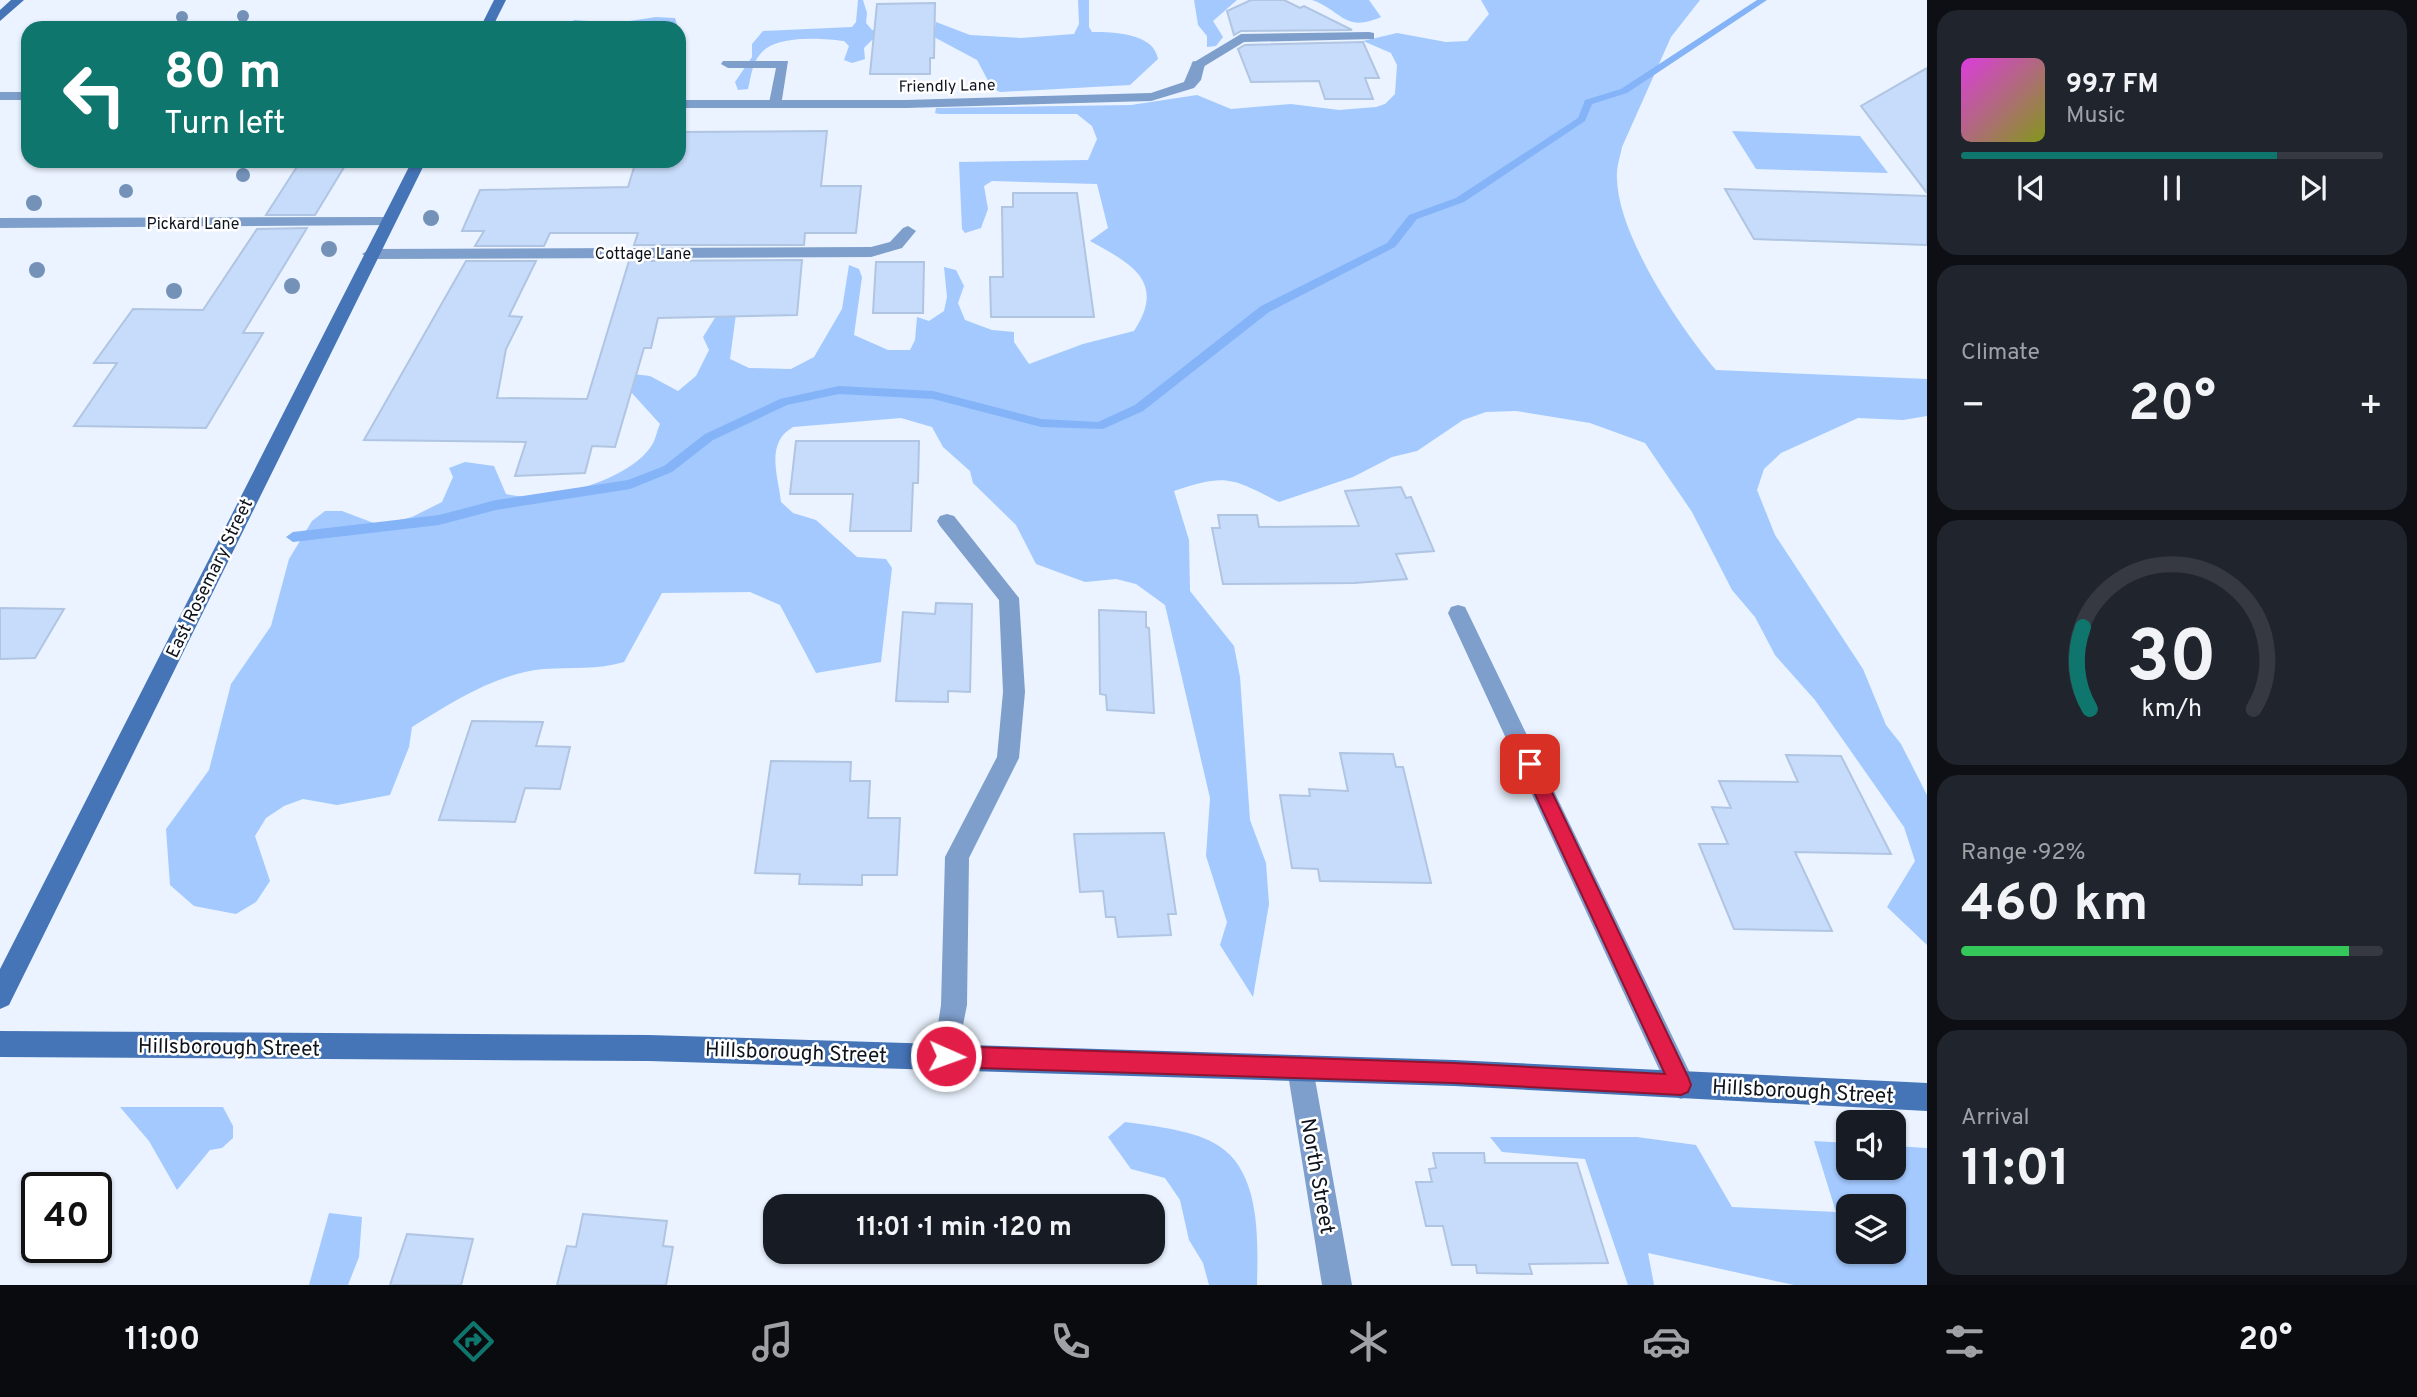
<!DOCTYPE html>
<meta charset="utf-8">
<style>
:root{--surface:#171b24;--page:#20242c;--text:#f1f3f6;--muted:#9ea1a6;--line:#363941;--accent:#0f766e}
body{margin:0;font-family:Overpass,sans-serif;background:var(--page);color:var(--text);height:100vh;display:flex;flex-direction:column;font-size:26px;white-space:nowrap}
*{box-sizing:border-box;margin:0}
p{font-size:23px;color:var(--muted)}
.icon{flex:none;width:38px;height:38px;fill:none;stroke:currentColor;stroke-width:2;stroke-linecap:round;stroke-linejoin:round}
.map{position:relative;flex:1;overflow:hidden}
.details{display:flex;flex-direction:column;gap:10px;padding:10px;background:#0d0f14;width:490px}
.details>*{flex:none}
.top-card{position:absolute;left:21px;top:21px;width:665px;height:147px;border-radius:21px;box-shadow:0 2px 5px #0004;background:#0f766e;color:#fff;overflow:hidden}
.buttons{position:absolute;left:1836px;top:1110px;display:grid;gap:14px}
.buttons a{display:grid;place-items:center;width:70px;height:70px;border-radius:14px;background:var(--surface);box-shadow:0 2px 5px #0004;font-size:35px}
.speed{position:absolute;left:21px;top:1172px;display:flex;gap:14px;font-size:35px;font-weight:700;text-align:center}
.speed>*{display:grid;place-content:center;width:91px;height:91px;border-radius:50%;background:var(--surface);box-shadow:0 2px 5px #0004;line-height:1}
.speed .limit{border:4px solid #111;border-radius:10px;background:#fff;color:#111}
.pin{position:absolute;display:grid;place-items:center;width:60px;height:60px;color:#fff;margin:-30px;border-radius:14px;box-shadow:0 4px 10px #0006}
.me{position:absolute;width:77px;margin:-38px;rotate:92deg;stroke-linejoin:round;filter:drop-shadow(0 0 5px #0008)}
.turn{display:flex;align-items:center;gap:24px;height:147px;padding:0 28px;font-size:32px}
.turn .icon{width:91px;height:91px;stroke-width:2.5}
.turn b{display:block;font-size:49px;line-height:60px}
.big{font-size:52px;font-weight:700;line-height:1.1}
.details .widget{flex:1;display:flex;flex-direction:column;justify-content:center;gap:10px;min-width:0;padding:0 24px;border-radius:21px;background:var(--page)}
.details .dial{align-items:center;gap:0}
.dial svg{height:182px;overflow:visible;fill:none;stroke:var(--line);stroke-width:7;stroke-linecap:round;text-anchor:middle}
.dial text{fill:var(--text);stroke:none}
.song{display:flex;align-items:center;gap:21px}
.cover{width:84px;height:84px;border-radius:10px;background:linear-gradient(135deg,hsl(300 70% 55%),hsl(70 70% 35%))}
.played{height:7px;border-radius:4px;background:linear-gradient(90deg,var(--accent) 75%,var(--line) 75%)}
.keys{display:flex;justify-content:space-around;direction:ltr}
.heat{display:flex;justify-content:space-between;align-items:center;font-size:38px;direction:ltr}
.charge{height:10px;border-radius:5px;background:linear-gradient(90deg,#34c759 92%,var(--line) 0)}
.trip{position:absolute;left:763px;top:1194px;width:402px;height:70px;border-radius:21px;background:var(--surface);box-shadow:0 2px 5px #0004;font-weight:700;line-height:70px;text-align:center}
.tabs{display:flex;height:112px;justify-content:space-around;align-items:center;background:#090b0e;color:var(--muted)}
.tabs .icon{width:49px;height:49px}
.tabs .selected{color:var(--accent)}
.tabs b{font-size:32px;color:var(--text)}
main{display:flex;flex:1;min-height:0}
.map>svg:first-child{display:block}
</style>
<main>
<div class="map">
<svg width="1927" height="1285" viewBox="0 0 1927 1285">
<rect width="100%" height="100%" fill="#eaf3ff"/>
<path fill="#a3c9ff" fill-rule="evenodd" d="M858,0H863L867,13L866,23L872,30L935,28L936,22L970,35L1021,38L1074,34L1079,24L1078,0H1089V27L1092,32C1113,32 1154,33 1158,59L1130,85L1000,92L992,88L977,60L934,37L872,40L864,48L865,59L852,63L844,60L849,46L844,41C823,38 778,35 762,52C752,62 751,77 748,89L738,90L735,82L752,57V44L763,31L852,27L856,22Z
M1194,0H1237L1213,21L1223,37L1216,46L1207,47V36L1198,25Z
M1312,0H1369L1381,17C1344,33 1343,11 1312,0Z
M1481,0H1700L1671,37L1622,147C1620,157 1616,168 1617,179C1618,235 1680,328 1716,370L1927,379V416L1903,420L1858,418L1781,453L1764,469L1757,490L1775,535L1863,669L1886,725L1901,744L1927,795V945L1887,907L1915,861L1904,827L1815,700L1775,655L1755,617L1732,590L1692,512L1645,443L1590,423L1516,411L1486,412L1463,420L1417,451L1392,457L1353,477L1279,502C1232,478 1226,473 1174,491L1189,540L1190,591L1234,646L1240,677L1250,820L1266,863L1269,904L1253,997L1220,945L1227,922L1206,856L1210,798L1165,605L1136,584L1116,579L1085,582L1036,564L1016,525L973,483L970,471L943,447L932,427L901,418L793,427C765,443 778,475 781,502L793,513L816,520L857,557L886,559L892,568L881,662L816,673L780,605L750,592L662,593L624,662C597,670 572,667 544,669C497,673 451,703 412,727L409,747L390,795L337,805L303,799L284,806L266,818L255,836L270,881L256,902L236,914L194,906L170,885L166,829L209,770L231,684L271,626L289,559L312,521L325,511H342L379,525L412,517L442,502L453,477L449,468L465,462L494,466L506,494C545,504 630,481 652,445C656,439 657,430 660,424L631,392L633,374L650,376L678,391L696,376L709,350L703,337L741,276L730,359L749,368L791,369L814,357L842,309L849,265L859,269L862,277L854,335L888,350H910L915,340L917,317L929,321L944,311L947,297L944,267L956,270L964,286L958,303L965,320L992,330L1014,332V342L1029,364L1083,344L1134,331C1167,281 1130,263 1090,241L1108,228L1097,184L992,181L984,186L988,209L981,228L965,233L962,229L959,162L1088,160L1097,139L1092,126L1077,114H939L935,113L936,108L1131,105L1197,95L1231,109L1291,104L1339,110L1376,107L1385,104L1395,94L1397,65L1391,53L1363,41L1397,33L1446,42L1467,41L1489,14Z
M656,17L675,18L678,28H563L574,20L617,23Z
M1732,131L1860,136L1888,173L1756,169Z
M120,1107H223L233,1126V1138L222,1148L210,1150L177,1190L149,1141Z
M1125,1122C1153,1126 1195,1130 1219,1146C1261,1173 1258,1241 1257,1285H1209L1203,1263L1189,1240L1180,1200L1165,1178L1131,1169L1108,1137Z
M1490,1137H1637L1696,1145L1732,1207L1836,1212L1814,1141L1848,1143V1167H1894V1146L1927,1148V1285H1794L1648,1253L1654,1285H1628L1585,1159L1502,1152ZM1848,1206H1894V1251H1848Z
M329,1213L362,1217L359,1257L348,1285H309Z"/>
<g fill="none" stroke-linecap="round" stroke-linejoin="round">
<path fill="#84b3f8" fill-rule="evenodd" d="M1757,0H1767L1627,93L1592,104L1585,121L1464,202L1417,219L1395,247L1269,312L1143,411L1103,429L1041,427L933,399L839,394L787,405L713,440L672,472L630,489L496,510L439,525L293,542L286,537L293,532L439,515L496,500L628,480L664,466L705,434L780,399L839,386L933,391L1041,419L1098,422L1135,405L1261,306L1387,243L1409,215L1456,198L1578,118L1585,100L1621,89Z"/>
</g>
<path fill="#c7dcfa" stroke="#b0c5e2" stroke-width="2" d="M1251,0H1284L1300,8L1304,6L1352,30L1241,31L1234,35L1227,11Z
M935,3L934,58H930V74H870L877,4Z
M1363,42L1379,78H1365L1373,99H1325L1319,81L1251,82L1238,49L1245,45Z
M1927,68V193L1861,106Z
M827,131L821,186H861L856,233H805L804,245H634L638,233H550L544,246H475L484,231H462L480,190L628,187L636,161H679V132Z
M300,162L346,164L315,215H266Z
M1725,189L1927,196V245L1754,239Z
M1013,193H1077L1094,317H991L990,277H1003L1002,207H1013Z
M307,228L243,333H263L206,428L74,426L117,363H94L133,309L203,310L257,229Z
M802,260L797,315L658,318L651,348H644L615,447L592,446L585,473L515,476L526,442L364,440L466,261H536L509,316L522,317L506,349L497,398L587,399L629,261Z
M876,262H924L923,313H873Z
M796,441H919L918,483H913L911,531H850L853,494H790Z
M1401,487L1406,498L1411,497L1434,551L1396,554L1407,579L1354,583L1223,584L1212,528H1220L1218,515H1257L1259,527L1359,526L1345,491Z
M936,603L972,604L970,692L948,691V702L896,701L903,612L935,614Z
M0,608L64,609L35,658L0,659Z
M1099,610L1146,612V627L1149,628L1154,713L1107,710L1106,695L1100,694Z
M472,721L543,722L536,746L570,747L560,789L525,788L515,822L439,820Z
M1340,753L1393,754L1396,767H1403L1431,883L1320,881L1318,869L1292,868L1280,795L1310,796L1309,789L1348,791Z
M1786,755L1841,756L1891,854L1795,852L1832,931L1734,929L1699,844H1728L1712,807L1731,808L1719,781L1798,782Z
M771,761L851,762L850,781H870L868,818H900L897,875H862V885L799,884L800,874L755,873Z
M1164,833L1176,914H1168L1171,935L1118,937L1115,917H1106L1103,891L1080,892L1074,834Z
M1433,1153H1484L1485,1163H1577L1608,1263L1529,1264L1532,1274L1477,1273L1476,1265H1452L1443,1226H1426L1416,1182H1432L1429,1169L1436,1168Z
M583,1214L667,1221L663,1246L673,1247L666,1285H557L567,1246L576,1247Z
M407,1234L473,1239L461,1285H390Z"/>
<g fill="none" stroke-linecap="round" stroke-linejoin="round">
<path fill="#7e9ecc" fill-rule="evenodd" d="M1369,32L1374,33V39L1244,42L1203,67L1191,64L1241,34Z
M723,61H788L781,106L769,103L776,68H728L721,64Z
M0,92H28V100H0Z
M947,514L954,516L1019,598L1025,692L1019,758L969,858L967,1005L955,1065L946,1069L937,1065L933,1056L941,1005L945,857L997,757L1003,692L999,600L940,526L937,521L940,516Z
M1458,605L1465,607L1468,613L1691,1075L1695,1085L1691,1095L1681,1099L1671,1095L1448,613L1451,607Z"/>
<path fill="#7e9ecc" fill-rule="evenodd" d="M1193,61L1205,64L1201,80L1194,88L1151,101L906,108H679V100H906L1151,93L1184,82Z
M387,217L392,219V225L0,228V218Z
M908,226L916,231L902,248L871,257L370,259L362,254L370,249L871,247L890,242L903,228Z
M1300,1055L1309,1059L1313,1068L1352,1285H1322L1287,1068L1291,1059Z"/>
<path fill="#4574b7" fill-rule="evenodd" d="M11,0H24L0,21V10Z
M494,0H506L492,28H480Z
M412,161H426L9,1005L0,1009V969Z
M0,1031L649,1035L1454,1060L1927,1083V1111L1454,1086L649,1061L0,1057Z"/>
</g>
<g fill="#7491b8">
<circle cx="243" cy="16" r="6"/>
<circle cx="182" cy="17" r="6"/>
<circle cx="243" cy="175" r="7"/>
<circle cx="126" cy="191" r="7"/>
<circle cx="34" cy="203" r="8"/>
<circle cx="431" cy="218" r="8"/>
<circle cx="329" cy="249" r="8"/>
<circle cx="37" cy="270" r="8"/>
<circle cx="292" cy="286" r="8"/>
<circle cx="174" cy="291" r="8"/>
</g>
<path fill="#e11d48" stroke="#92132f" stroke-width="2" d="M1530,757L1536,759L1688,1077L1691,1085L1688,1092L1681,1095L1454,1083L946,1067L939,1064L936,1056L939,1049L946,1046L1454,1063L1665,1074L1521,764Z"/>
<g text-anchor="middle" stroke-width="5" stroke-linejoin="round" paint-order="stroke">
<g font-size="16" fill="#0d141e" stroke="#fff">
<text transform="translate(947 85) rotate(-1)" y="6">Friendly Lane</text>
<text x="193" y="229">Pickard Lane</text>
<text x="643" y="259">Cottage Lane</text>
</g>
<g font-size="18" fill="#0d141e" stroke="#fff">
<text transform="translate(209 578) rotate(-64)" y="6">East Rosemary Street</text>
</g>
<g font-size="21" fill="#0d141e" stroke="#fff">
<text transform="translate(229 1047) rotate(1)" y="7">Hillsborough Street</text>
<text transform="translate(796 1052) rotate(2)" y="7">Hillsborough Street</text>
<text transform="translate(1803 1091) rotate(3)" y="7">Hillsborough Street</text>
<text transform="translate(1318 1176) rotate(80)" y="7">North Street</text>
</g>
</g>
</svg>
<div class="buttons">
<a><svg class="icon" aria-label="sound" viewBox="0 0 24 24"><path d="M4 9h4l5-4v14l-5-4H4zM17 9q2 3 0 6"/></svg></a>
<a><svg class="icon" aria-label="layers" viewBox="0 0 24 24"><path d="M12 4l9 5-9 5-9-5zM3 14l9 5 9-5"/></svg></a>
</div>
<div class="speed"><div class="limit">40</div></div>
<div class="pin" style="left:1530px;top:764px;background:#d93025"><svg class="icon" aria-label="arrive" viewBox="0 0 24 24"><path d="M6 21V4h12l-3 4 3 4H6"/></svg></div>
<svg class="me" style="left:946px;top:1056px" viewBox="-20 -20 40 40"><circle r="17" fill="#e11d48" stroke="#fff" stroke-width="3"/><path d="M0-11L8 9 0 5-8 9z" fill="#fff"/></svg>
<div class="trip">11:01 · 1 min · 120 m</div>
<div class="top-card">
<div class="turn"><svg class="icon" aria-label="left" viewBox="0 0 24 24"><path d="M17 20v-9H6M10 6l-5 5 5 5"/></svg><div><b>80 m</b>Turn left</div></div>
</div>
</div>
<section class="details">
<div class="widget">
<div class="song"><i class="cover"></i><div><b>99.7 FM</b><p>Music</p></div></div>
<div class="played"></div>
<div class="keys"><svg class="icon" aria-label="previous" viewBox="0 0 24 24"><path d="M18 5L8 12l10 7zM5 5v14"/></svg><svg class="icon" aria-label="pause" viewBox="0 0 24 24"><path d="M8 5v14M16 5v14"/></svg><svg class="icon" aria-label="next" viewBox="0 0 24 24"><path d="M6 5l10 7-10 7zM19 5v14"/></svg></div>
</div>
<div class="widget"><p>Climate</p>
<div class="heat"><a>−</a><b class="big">20°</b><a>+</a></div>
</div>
<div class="widget dial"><svg viewBox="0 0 100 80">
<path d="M14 69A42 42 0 1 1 86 69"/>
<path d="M14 69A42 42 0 0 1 11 33" stroke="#0f766e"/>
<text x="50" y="56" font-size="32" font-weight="700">30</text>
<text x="50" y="72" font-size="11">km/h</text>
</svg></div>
<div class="widget"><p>Range · 92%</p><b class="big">460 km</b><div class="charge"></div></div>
<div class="widget"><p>Arrival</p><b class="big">11:01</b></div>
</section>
</main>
<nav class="tabs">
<b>11:00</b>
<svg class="icon selected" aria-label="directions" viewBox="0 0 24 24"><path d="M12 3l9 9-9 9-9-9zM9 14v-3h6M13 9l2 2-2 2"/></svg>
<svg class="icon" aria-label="music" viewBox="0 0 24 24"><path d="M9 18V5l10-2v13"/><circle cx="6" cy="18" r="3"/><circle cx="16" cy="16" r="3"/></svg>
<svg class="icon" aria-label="phone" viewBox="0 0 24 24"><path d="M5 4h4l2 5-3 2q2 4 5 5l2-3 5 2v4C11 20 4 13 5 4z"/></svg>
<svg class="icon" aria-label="climate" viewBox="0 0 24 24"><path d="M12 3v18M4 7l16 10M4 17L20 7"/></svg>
<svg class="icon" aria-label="car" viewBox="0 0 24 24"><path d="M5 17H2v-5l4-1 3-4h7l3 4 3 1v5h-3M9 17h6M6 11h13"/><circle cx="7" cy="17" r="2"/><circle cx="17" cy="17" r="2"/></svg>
<svg class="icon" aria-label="filters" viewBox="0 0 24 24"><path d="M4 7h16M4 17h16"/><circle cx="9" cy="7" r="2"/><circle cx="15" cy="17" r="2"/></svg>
<b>20°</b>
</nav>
